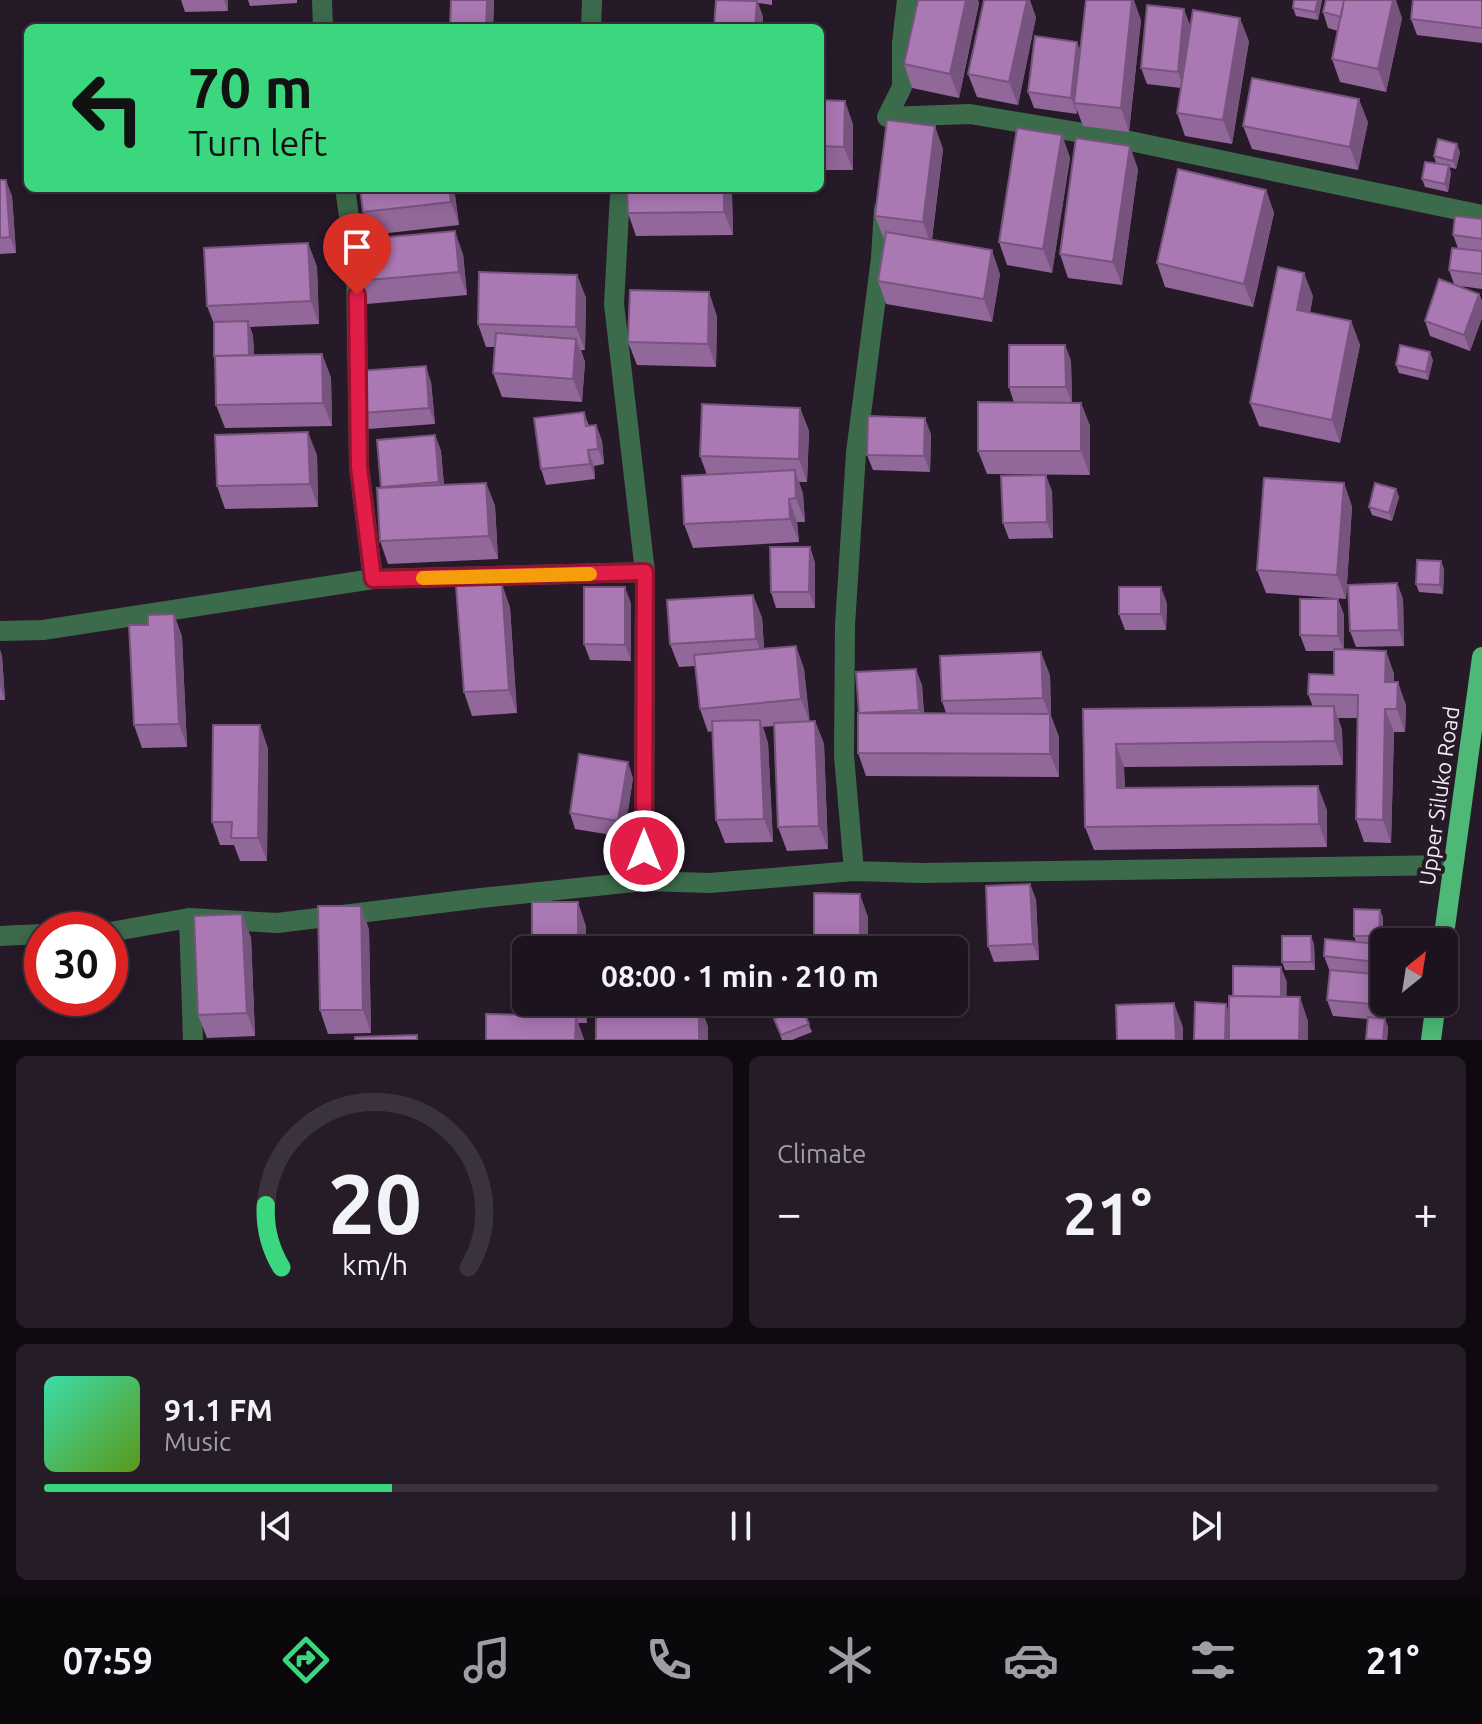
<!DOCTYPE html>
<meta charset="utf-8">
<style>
:root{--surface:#1c131e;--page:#251c27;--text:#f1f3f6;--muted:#a09ea4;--line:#3a323c;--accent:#3bd77f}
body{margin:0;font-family:Ubuntu,sans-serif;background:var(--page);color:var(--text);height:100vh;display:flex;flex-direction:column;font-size:30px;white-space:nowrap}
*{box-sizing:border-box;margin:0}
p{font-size:26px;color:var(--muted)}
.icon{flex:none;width:44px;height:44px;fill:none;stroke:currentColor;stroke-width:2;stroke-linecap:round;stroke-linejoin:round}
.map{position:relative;height:1040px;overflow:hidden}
.sheet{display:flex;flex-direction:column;gap:16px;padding:16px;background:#0f0a10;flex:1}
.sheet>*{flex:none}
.guide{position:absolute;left:24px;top:24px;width:800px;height:168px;border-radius:12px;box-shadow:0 4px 20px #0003,0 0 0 2px var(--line);background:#3bd77f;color:#111;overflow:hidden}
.needle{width:52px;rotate:30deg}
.controls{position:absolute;left:1370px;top:928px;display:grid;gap:16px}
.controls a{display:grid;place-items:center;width:88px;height:88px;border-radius:12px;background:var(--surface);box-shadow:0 4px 20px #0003,0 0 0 2px var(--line);font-size:40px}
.speed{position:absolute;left:24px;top:912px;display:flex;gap:16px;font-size:40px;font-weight:700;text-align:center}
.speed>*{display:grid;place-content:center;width:104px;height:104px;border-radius:50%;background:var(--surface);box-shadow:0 4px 20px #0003,0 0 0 2px var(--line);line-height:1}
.speed .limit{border:12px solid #d22;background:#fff;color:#111}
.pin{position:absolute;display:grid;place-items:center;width:68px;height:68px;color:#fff;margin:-82px -34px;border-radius:50% 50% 50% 0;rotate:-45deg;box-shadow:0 0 8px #0007}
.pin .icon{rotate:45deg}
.me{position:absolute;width:88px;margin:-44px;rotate:0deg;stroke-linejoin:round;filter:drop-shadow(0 0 6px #0008)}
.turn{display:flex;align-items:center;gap:28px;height:168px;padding:0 32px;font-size:36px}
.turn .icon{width:104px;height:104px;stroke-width:2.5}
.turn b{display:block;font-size:56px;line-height:68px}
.big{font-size:60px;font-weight:600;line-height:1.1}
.sheet .card{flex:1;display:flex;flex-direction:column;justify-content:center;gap:12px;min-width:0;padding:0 28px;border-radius:12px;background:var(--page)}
.sheet .dial{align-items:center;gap:0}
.dial svg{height:208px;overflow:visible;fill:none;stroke:var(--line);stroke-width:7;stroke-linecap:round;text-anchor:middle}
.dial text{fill:var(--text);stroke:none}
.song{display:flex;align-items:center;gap:24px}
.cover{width:96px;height:96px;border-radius:12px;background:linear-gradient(135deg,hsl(160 70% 55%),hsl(90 70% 35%))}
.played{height:8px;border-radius:4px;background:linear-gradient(90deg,var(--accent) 25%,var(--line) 25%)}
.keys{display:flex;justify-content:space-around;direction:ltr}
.heat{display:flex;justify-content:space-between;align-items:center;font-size:44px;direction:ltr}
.sheet .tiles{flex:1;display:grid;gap:16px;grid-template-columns:1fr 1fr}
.card:last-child{grid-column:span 2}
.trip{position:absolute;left:512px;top:936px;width:456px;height:80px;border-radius:12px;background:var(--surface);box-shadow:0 4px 20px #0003,0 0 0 2px var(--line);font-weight:600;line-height:80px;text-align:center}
.tabs{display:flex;height:128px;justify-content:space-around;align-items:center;background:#0b080c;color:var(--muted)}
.tabs .icon{width:56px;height:56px}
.tabs .current{color:var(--accent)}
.tabs b{font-size:36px;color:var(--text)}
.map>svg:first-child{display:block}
</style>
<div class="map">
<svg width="1482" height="1040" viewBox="0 0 1482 1040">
<rect width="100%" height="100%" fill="#261928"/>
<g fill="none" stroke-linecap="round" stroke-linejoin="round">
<path stroke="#3c6b4b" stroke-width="20" d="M322,0L323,28
M907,0L902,43V87L887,117L970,114L1130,141L1482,215
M591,28L592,0
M345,188L356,266L359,467L373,579
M0,631L43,630L373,579L645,572L614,304L620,194L619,188
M854,871L844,756L845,625L856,453L881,258L884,209
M644,881L645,572
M189,918L193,1040
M110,932L189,918L277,923L481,898L644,881L710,883L854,871L922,873L1453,865
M0,936L42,934"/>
<path stroke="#4eb876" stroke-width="20" d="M1443,942L1482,657
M1431,1040L1436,1002"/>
</g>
<path fill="#92679a" d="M181,0H228V11L185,12Z
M248,0H297V3L250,6Z
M494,0L493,28H451L450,25Z
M716,0H772V5L758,3L763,17L762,28H714Z
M918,0H978L979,3L959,98L912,88L904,64Z
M1322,0L1318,20L1296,16L1293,8Z
M1482,0V43L1417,35L1411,19Z
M1323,12L1402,18L1386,92L1340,82L1332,59L1338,31L1328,28Z
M1036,17L1018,105L977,97L968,74Z
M1141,20L1129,132L1083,126L1077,110V114L1034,108L1028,92L1080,50Z
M1190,25L1189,37L1249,41L1232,144L1185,136L1177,113L1181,88L1147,84L1141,68Z
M820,100L853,124V170H820Z
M1368,122L1358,170L1252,149L1243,126Z
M1062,135L1070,158L1052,273L1007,265L999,242Z
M943,149L932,240L1000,274L992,322L886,304L878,281L885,239H884L875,216Z
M1460,152L1456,169L1449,167L1451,173L1448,192L1425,187L1422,179L1436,163L1434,156Z
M1138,169L1122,285L1068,278L1060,254Z
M0,180L12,196L16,253L0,254Z
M454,188L459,225L371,235L363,212Z
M627,188H730L732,194L733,235L636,236L628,213Z
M1266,190L1274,213L1253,307L1165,287L1157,263Z
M1482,219V289L1460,286L1479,294L1482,301V318L1470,351L1430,336L1425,321L1454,284L1449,270L1458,248L1453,235Z
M308,243L317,267L319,324L250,327L253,336L254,356L322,354L331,378L332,426L225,428L216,405L214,324L207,306Z
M463,254L467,295L367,304L358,281Z
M577,275L586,298L585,350H581L585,362L582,402L502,397L493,373L495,347H486L478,324Z
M1313,296L1310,313L1351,321L1360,345L1340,443L1259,426L1250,403Z
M717,316L716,367L637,365L628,342Z
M1065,345L1071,361L1072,403H1081L1090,426V475L987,474L978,451L1014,403L1009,387Z
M1433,360L1428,380L1399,373L1396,365Z
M431,382L435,424L368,429L362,413Z
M800,408L809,431L807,482H799L803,494L805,522H797L799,542L693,548L684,524L707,475L700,456Z
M584,412L589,426L596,425L602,441L604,464L594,466L595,479L546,485L541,469Z
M931,434L930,472L873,470L867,455Z
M435,435L441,451L444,485L486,483L495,506L498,559L388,564L380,541L381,488Z
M317,455L318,507L225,509L217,486Z
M1344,483L1352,507L1346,599L1266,593L1257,570Z
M1396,489L1399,497L1392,521L1372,515L1369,507Z
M1052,491L1053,538L1009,539L1003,523Z
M810,547L815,563V608H776L771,592Z
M1441,561L1444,569L1443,594L1419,592L1416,584Z
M1397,583L1403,599L1404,646L1356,647L1350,631Z
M753,595L762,618L764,648L796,646L804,669L809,721H815L824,744L828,849L787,851L778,827L774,726L763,727L768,743L773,842L725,843L716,820L713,731L708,732L700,709L696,666L679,667L670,644Z
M1338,599L1344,615V649L1386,651L1394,674V682L1406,705L1405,732H1394L1391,843L1364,842L1356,819L1358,718H1338L1342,730L1343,765L1124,767L1125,788L1327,810V847L1094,850L1085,827L1083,709L1313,707L1308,694L1334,675V651H1306L1300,635Z
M631,603V661L590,660L584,644Z
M1167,603L1166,630H1125L1119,614Z
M510,607L517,713L472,716L464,692Z
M174,614L182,637L187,747L142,748L134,725L148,625Z
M0,650L2,656L5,700H0Z
M1050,675L1051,716L1059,737V777L866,776L858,753V713L922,685L924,713H946L942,701Z
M260,725L268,749L267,861H240L234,845H220L212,822Z
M633,778L624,837L575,829L570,813Z
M1030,884L1036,900L1039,960L994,962L988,946Z
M1380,910L1383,918L1382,944H1377H1378L1384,960L1382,978L1377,977L1381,990L1379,1018L1385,1019L1388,1027L1387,1040H1366L1368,1019L1333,1016L1327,1000L1330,972L1324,956L1356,942L1354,936Z
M369,929L371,1033L328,1034L320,1010Z
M251,937L255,1036L207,1038L198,1015Z
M1314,944L1315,970H1285L1282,962Z
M533,1002H587V1023H578L538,1015Z
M819,1002H868V1012L822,1011Z
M802,1008L812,1032L792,1040H782L774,1019Z"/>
<path fill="#77547d" d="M224,0H228V11Z
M487,0H494L493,28H487L486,27Z
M966,0H978L979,3L959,98L950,74Z
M1027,0H1030L1036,17L1018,105L1009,82Z
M1132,0H1134L1141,20L1129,132L1121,108Z
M1318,0H1322L1318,20L1315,12Z
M1393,0H1396L1402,18L1386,92L1378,69Z
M757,1L763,17L762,28H755Z
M1184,9L1190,25L1184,88L1178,72Z
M1240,18L1249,41L1232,144L1223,120Z
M1077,42L1083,58L1074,103L1077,110V114L1071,98Z
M1359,99L1368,122L1358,170L1350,147Z
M845,101L853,124V170L844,147Z
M935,126L943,149L931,245L923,222Z
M1062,135L1070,158L1052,273L1043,249Z
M1457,144L1460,152L1456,169L1453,161Z
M1130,146L1138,169L1122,285L1113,262Z
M1449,165L1451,173L1448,192L1445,184Z
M6,180L12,196L16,253L10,237Z
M449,188H454L459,225L451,202Z
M724,188H730L732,194L733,235L724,212Z
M1266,190L1274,213L1253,307L1244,284Z
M455,231L463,254L467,295L459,272Z
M308,243L317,267L319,324L311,301Z
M992,250L1000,274L992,322L984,299Z
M1304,273L1313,296L1306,333L1297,310Z
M577,275L586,298L585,350L576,327Z
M709,292L717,316L716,367L708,344Z
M1479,294L1482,301V318L1470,351L1464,335Z
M248,321L253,336L255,371L249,355Z
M1351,321L1360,345L1340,443L1332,420Z
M576,339L585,362L582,402L573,379Z
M1065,345L1071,361L1072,403L1066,387Z
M1430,352L1433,360L1428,380L1426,372Z
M322,354L331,378L332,426L323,403Z
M426,366L431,382L435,424L429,408Z
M1081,403L1090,426V475L1081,451Z
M800,408L809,431L807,482L799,459Z
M925,418L931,434L930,472L924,456Z
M596,425L602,441L604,464L598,449Z
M308,432L317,455L318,507L310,484Z
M435,435L441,451L445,498L439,482Z
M588,450L594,466L595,479L590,464Z
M795,470L803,494L805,522L796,498Z
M1046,475L1052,491L1053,538L1047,522Z
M486,483L495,506L498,559L489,536Z
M1344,483L1352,507L1346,599L1337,575Z
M1396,489L1399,497L1392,521L1389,513Z
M789,499L797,522L799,542L790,519Z
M810,547L815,563V608L809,592Z
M1441,561L1444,569L1443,594L1440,585Z
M1397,583L1403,599L1404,646L1399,630Z
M502,584L510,607L517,713L509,690Z
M625,587L631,603V661L625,645Z
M1161,587L1167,603L1166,630L1161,614Z
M753,595L762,618L765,662L756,639Z
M1338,599L1344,615V651L1338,636Z
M174,614L182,637L187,747L179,724Z
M796,646L804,669L810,722L801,699Z
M0,650L2,656L5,700L0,686Z
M1386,651L1394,674L1393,705L1385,682Z
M1041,652L1050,675L1051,716L1059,737V777L1050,754V717L1043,698Z
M916,669L922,685L924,725L919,710Z
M1398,682L1406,705L1405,732L1397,709Z
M1334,706L1342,730L1343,765L1335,741Z
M1385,709L1394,732L1391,843L1383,820Z
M760,720L768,743L773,842L764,819Z
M815,721L824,744L828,849L819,826Z
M260,725L268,749L267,861L258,838Z
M1116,744L1124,767L1125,812L1117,788Z
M628,762L633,778L624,837L618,821Z
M1318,786L1327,810V847L1319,824Z
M1030,884L1036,900L1039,960L1033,944Z
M860,894L868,917V950H860Z
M578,902L586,926V950H578Z
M361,906L369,929L371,1033L363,1010Z
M1380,910L1383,918L1382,944L1379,936Z
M242,914L251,937L255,1036L247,1013Z
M1311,936L1314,944L1315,970L1312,962Z
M1378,944L1384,960L1382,978L1376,962Z
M1281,967L1287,982L1286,1014L1281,998Z
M1375,974L1381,990L1379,1020L1373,1004Z
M1300,997L1308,1021V1040H1299Z
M579,1002H587V1023Z
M699,1003L708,1026V1040H699Z
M1174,1003L1183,1027V1040H1176Z
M1226,1004L1232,1020L1231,1040H1225Z
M576,1016L584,1039V1040H575Z
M1385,1019L1388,1027L1387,1040H1383Z"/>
<path fill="#aa78b3" stroke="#77547d" stroke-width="2" d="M451,0H487L486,27L450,25Z
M716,0L757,1L755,28H714Z
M918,0H966L950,74L904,64Z
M984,0H1027L1009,82L968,74Z
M1086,0H1132L1121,108L1074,103Z
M1294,0H1318L1315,12L1293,8Z
M1326,0H1344L1341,17L1323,12Z
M1344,0H1393L1378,69L1332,59Z
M1413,0H1482V28L1411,19Z
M1147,5L1184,9L1178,72L1141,68Z
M1193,10L1240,18L1223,120L1177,113Z
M1035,36L1077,42L1071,98L1028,92Z
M1252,78L1359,99L1350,147L1243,126Z
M820,100L845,101L844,147L820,146Z
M887,120L935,126L923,222L875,216Z
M1017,128L1062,135L1043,249L999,242Z
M1076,138L1130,146L1113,262L1060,254Z
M1438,139L1457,144L1453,161L1434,156Z
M1425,162L1449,165L1445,184L1422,179Z
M1178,169L1266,190L1244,284L1157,263Z
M0,180H6L10,237L0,238Z
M360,188H449L451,202L363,212Z
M627,188H724V212L628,213Z
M1455,216L1482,219V239L1453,235Z
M455,231L459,272L358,281L355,240Z
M886,232L992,250L984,299L878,281Z
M308,243L311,301L207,306L204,248Z
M1452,248L1482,251V274L1449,270Z
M1278,267L1304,273L1297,310L1351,321L1332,420L1250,403Z
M479,272L577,275L576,327L478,324Z
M1439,279L1479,294L1464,335L1425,321Z
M630,290L709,292L708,344L628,342Z
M248,321L249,355L214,356V322Z
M496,333L576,339L573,379L493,373Z
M1009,345H1065L1066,387H1009Z
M1400,345L1430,352L1426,372L1396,365Z
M322,354L323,403L216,405L215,356Z
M426,366L429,408L362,413L359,371Z
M978,402L1081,403V451H978Z
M702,404L800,408L799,459L700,456Z
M584,412L586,426L596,425L598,449L588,450L590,464L541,469L534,418Z
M868,416L925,418L924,456L867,455Z
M308,432L310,484L217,486L215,435Z
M435,435L439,482L381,487L377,440Z
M795,470L796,498L789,499L790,519L684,524L682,476Z
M1046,475L1047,522L1003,523L1001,476Z
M1264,478L1344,483L1337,575L1257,570Z
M486,483L489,536L380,541L377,488Z
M1375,483L1396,489L1389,513L1369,507Z
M770,547H810L809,592H771Z
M1417,560L1441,561L1440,585L1416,584Z
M1397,583L1399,630L1350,631L1348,585Z
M502,584L509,690L464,692L456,586Z
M584,587H625V645L584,644Z
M1119,587H1161V614H1119Z
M753,595L756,639L670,644L667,600Z
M1300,599H1338V636L1300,635Z
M174,614L179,724L134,725L129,625H148V615Z
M796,646L801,699L700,709L694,655Z
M1334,649L1386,651L1385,682H1398L1397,709H1385L1383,820L1356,819L1358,695L1308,694L1309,674L1334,675Z
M1041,652L1043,698L942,701L940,656Z
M916,669L919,710L859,713L856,672Z
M1334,706L1335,741L1116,744L1117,788L1318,786L1319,824L1085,827L1083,709Z
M858,713L1050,714V754L858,753Z
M760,720L764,819L716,820L712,721Z
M815,721L819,826L778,827L774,723Z
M213,725H260L258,838H231L232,822H212Z
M579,754L628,762L618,821L570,813Z
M1030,884L1033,944L988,946L986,886Z
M814,893L860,894V950H814Z
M532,902H578V950H532Z
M318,906H361L363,1010H320Z
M1354,909L1380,910L1379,936H1354Z
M242,914L247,1013L198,1015L194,916Z
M1282,936H1311L1312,962H1282Z
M1325,939L1378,944L1376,962L1324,956Z
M1233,966L1281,967V997L1233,996Z
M1330,970L1375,974L1373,1004L1327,1000Z
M1229,996L1300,997L1299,1040H1229Z
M596,1002L699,1003V1040H596Z
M1195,1002L1226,1004L1225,1040H1194Z
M1174,1003L1176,1040H1117L1116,1005Z
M802,1008L809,1024L781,1035L774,1019Z
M486,1014L576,1016L575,1040H486Z
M1368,1017L1385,1019L1383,1040L1366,1039Z
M417,1035V1040H355V1037Z"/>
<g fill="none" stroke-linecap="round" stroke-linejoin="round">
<g stroke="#92132f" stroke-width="20">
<path id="route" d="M357,295L359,467L373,579L645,572L644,851"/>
</g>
<use href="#route" stroke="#e11d48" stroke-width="14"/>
<path stroke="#f59e0b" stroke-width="14" d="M423,578L590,574"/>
</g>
<g text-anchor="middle" stroke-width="8" stroke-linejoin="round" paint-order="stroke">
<g font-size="22" fill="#f3eaf5" stroke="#261928">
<text transform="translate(1439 796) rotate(-82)" y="8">Upper Siluko Road</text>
</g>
</g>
</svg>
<div class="controls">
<a><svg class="needle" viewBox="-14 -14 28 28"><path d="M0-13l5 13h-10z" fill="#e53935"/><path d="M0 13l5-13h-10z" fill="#a09ea4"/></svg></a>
</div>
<div class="speed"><div class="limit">30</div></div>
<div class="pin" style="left:357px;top:295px;background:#d93025"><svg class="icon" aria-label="arrive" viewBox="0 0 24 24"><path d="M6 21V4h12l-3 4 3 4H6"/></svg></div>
<svg class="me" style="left:644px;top:851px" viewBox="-20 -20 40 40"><circle r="17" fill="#e11d48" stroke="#fff" stroke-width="3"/><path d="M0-11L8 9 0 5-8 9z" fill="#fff"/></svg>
<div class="trip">08:00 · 1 min · 210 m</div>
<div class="guide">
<div class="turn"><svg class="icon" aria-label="left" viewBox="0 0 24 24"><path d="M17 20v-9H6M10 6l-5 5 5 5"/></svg><div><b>70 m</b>Turn left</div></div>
</div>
</div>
<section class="sheet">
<div class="tiles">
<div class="card dial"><svg viewBox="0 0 100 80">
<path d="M14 69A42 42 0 1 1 86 69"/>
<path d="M14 69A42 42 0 0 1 8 45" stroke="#3bd77f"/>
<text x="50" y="56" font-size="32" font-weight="700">20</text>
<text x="50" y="72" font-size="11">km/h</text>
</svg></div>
<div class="card"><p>Climate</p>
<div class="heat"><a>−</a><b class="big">21°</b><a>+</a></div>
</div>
<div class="card">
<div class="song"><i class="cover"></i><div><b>91.1 FM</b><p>Music</p></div></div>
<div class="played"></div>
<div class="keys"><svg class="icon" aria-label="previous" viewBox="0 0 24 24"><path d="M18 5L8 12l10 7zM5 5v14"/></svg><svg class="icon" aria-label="pause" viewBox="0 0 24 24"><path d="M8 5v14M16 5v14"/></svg><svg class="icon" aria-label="next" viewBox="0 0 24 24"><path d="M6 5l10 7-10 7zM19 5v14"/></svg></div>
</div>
</div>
</section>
<nav class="tabs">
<b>07:59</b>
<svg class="icon current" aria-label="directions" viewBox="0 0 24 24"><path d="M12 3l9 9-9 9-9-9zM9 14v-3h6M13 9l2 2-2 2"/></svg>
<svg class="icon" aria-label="music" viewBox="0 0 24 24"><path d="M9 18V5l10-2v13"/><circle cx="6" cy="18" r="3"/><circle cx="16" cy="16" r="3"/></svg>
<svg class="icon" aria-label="phone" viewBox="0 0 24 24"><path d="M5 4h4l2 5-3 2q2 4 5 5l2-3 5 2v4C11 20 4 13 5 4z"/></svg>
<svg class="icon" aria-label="climate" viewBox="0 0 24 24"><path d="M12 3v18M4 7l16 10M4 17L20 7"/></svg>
<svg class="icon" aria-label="car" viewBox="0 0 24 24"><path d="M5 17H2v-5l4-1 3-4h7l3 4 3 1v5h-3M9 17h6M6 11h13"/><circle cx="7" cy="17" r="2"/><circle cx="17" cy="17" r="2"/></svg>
<svg class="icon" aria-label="filters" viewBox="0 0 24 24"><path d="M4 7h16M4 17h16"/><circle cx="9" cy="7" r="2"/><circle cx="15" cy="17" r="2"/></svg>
<b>21°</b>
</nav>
